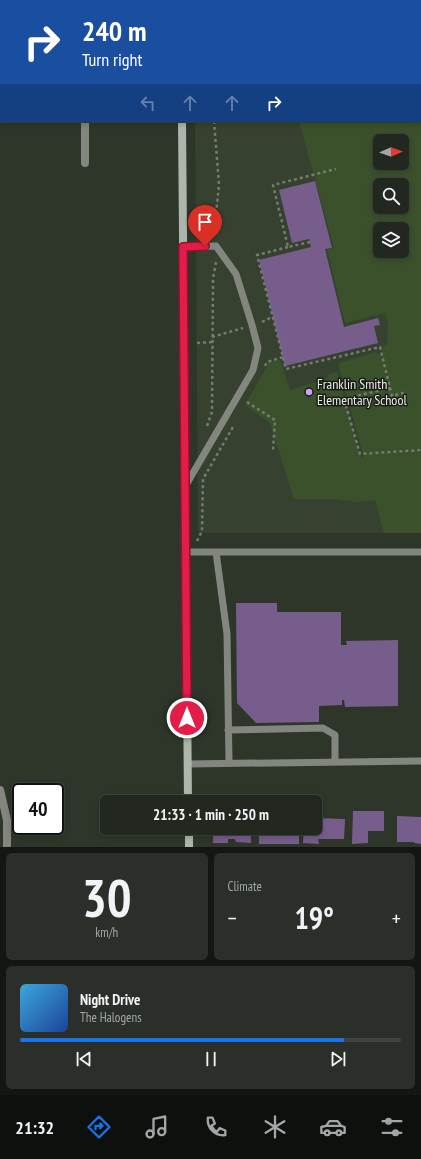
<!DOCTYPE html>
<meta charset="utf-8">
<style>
:root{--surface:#222820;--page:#2a3029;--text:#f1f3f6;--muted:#a2a6a5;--line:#3f443e;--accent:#1a73e8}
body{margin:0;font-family:"PT Sans Narrow",sans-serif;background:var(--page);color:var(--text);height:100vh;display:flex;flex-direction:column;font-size:15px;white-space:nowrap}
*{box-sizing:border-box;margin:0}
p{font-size:13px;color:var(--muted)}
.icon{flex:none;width:22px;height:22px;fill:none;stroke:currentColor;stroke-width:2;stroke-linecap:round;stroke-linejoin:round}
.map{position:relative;height:847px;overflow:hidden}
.panel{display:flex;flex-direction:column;gap:6px;padding:6px;background:#131612;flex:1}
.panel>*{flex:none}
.top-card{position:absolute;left:0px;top:0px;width:421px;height:122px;box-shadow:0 2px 6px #0003,0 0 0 1px var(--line);background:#1a4fa0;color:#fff;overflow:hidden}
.needle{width:26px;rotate:88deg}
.fabs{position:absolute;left:373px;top:134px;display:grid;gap:8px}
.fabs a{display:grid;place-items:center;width:36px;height:36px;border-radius:6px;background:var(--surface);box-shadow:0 2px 6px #0003,0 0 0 1px var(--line);font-size:20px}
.speed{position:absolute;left:12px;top:783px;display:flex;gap:8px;font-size:20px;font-weight:700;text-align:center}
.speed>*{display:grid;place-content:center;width:52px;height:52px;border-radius:50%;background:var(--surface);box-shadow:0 2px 6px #0003,0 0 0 1px var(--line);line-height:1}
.speed .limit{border:2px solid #111;border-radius:6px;background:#fff;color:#111}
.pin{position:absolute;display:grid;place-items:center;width:34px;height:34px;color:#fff;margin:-41px -17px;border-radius:50% 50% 50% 0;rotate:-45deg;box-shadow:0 0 4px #0007}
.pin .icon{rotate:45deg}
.me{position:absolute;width:44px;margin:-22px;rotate:0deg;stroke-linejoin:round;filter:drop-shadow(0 0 3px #0008)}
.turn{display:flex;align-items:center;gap:14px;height:84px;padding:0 16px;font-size:18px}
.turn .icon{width:52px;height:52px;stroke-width:2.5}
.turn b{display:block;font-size:28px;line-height:34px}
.lanes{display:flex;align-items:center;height:38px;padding:0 16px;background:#0003;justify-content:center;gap:20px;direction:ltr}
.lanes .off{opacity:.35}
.big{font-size:30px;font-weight:600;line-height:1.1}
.panel .widget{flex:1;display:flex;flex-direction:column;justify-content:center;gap:6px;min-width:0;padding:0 14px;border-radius:6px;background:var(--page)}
.panel .dial{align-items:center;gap:0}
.dial b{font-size:52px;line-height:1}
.song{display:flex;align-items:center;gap:12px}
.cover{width:48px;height:48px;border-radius:6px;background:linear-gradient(135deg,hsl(200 70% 55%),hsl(220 70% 35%))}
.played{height:4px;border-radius:2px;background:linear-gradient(90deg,var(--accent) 85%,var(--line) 85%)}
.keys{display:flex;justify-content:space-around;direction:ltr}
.heat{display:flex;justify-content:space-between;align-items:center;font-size:22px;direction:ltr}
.panel .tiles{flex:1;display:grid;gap:6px;grid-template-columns:1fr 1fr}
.widget:last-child{grid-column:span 2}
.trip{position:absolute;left:100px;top:795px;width:222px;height:40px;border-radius:6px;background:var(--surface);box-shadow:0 2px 6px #0003,0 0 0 1px var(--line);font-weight:600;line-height:40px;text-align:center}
.dock{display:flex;height:64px;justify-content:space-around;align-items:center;background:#0e100d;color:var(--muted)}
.dock .icon{width:28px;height:28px}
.dock .selected{color:var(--accent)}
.dock b{font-size:18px;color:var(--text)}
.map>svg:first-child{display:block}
</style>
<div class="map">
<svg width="421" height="847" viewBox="0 0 421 847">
<rect width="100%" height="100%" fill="#2e362a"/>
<path fill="#36422f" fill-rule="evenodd" d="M204,0H421V533H198L195,121H420V1H202ZM380,141H402V163H380ZM380,185H402V207H380ZM380,229H402V251H380Z"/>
<path fill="#3a512c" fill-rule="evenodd" d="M291,0H421V533H384L375,500L356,502L332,499H294L270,423L245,405L270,361L280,360L290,390L326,379L330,374L337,372L361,458H364L338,363L376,352L380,355L383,354L382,347L387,345L388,322L385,313L345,323L327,250L334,248L299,121H420V1ZM380,141H402V163H380ZM380,185H402V207H380ZM380,229H402V251H380Z"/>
<path fill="#765d8b" d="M315,181L332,248L325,249L344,327L378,318L380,325L374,326L378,343L285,366L259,260L311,247L309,239L292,243L279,190Z
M236,603H277V612H341V645H347L346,641L398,640V706L345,707L344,700H342V705L319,706V722L256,723L237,703Z
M353,811H384V831H368V843L352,844Z
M397,816L421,817V844L414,843V842H397Z
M315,818L345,819L344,839H318L319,844L303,843L304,828H315Z
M213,828H251V843L236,842L235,839H228V843H213Z
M259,828H299V844H259Z"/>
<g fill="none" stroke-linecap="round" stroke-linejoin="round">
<path stroke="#757b71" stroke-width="2.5" stroke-dasharray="3 3" stroke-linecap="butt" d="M420,2H421
M214,121L219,184L214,235
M310,242L288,247L273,185L336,169
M288,247L257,255L286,369L380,347L392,396L406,392
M262,322L272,317
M212,337L243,328
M197,343L212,342
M265,366L267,362L283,357
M390,388L344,399L360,454L421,450
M247,402L275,420L273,451
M207,426L212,412L213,279L216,262
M197,541L202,531L203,479L233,427"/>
<path stroke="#82867f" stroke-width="7" d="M183,247L216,246L236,274L252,325L258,348L253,370L186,485
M186,552H421
M216,552L227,634L229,763
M228,730L323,728L335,735V762
M188,764L421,761"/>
<path stroke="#82867f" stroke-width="8" d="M84,0V1
M85,121V163
M0,790L7,820V847"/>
<path stroke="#aeb5aa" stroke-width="8" d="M178,0V1
M182,121L188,802
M189,828V847"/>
</g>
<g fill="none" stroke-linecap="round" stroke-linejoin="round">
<g stroke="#92132f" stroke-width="10">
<path id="route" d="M187,718L183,247L205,246"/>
</g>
<use href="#route" stroke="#e11d48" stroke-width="7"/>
</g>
<circle fill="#d29dfd" stroke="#191c17" stroke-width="1.5" cx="309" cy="392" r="4"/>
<g text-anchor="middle" stroke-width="3" stroke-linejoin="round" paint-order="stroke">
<g font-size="14" fill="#e8ede5" stroke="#191c17" text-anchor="start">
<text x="317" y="389">Franklin Smith<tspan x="317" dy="16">Elementary School</tspan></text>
</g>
</g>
</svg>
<div class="fabs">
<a><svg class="needle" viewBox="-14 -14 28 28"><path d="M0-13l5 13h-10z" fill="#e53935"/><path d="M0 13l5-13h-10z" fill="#a2a6a5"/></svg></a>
<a><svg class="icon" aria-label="search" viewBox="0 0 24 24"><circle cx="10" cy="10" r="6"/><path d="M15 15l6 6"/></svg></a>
<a><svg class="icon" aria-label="layers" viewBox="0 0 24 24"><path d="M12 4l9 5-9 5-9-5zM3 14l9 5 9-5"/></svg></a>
</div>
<div class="speed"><div class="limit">40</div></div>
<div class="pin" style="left:205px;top:246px;background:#d93025"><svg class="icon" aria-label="arrive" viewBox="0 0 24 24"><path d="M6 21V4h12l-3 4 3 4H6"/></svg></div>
<svg class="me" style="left:187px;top:718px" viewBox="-20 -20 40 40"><circle r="17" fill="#e11d48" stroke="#fff" stroke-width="3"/><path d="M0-11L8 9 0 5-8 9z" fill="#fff"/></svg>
<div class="trip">21:33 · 1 min · 250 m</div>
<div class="top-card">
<div class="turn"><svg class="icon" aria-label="right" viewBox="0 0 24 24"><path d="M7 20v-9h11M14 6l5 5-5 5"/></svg><div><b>240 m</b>Turn right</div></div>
<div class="lanes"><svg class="icon off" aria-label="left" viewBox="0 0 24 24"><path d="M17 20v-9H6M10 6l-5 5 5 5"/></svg><svg class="icon off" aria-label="ahead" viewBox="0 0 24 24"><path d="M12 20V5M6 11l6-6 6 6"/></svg><svg class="icon off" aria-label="ahead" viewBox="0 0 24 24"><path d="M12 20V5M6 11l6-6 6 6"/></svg><svg class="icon" aria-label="right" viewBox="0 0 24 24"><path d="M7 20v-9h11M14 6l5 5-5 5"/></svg></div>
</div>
</div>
<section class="panel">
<div class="tiles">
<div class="widget dial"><b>30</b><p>km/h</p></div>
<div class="widget"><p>Climate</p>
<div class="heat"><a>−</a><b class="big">19°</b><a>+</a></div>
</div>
<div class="widget">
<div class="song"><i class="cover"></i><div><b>Night Drive</b><p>The Halogens</p></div></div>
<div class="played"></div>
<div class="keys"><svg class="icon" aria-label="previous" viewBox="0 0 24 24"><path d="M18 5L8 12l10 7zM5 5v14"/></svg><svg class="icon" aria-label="pause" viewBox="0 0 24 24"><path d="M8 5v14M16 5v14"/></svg><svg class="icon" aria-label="next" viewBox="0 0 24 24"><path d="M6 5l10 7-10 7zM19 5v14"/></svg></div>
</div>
</div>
</section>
<nav class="dock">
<b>21:32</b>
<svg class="icon selected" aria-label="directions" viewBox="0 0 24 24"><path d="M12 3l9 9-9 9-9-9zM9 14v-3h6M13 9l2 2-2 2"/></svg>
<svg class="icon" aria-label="music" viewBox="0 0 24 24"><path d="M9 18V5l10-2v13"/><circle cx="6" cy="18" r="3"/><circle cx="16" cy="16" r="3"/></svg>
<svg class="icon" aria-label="phone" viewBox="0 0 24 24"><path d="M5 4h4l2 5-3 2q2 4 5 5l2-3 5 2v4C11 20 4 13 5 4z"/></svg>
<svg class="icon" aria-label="climate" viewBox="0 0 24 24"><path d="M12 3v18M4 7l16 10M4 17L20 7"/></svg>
<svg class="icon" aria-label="car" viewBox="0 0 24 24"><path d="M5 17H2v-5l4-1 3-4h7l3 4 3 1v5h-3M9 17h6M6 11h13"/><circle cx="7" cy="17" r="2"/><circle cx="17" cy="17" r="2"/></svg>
<svg class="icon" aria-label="filters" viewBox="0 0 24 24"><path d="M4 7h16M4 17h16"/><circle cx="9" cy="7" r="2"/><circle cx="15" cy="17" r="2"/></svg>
</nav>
